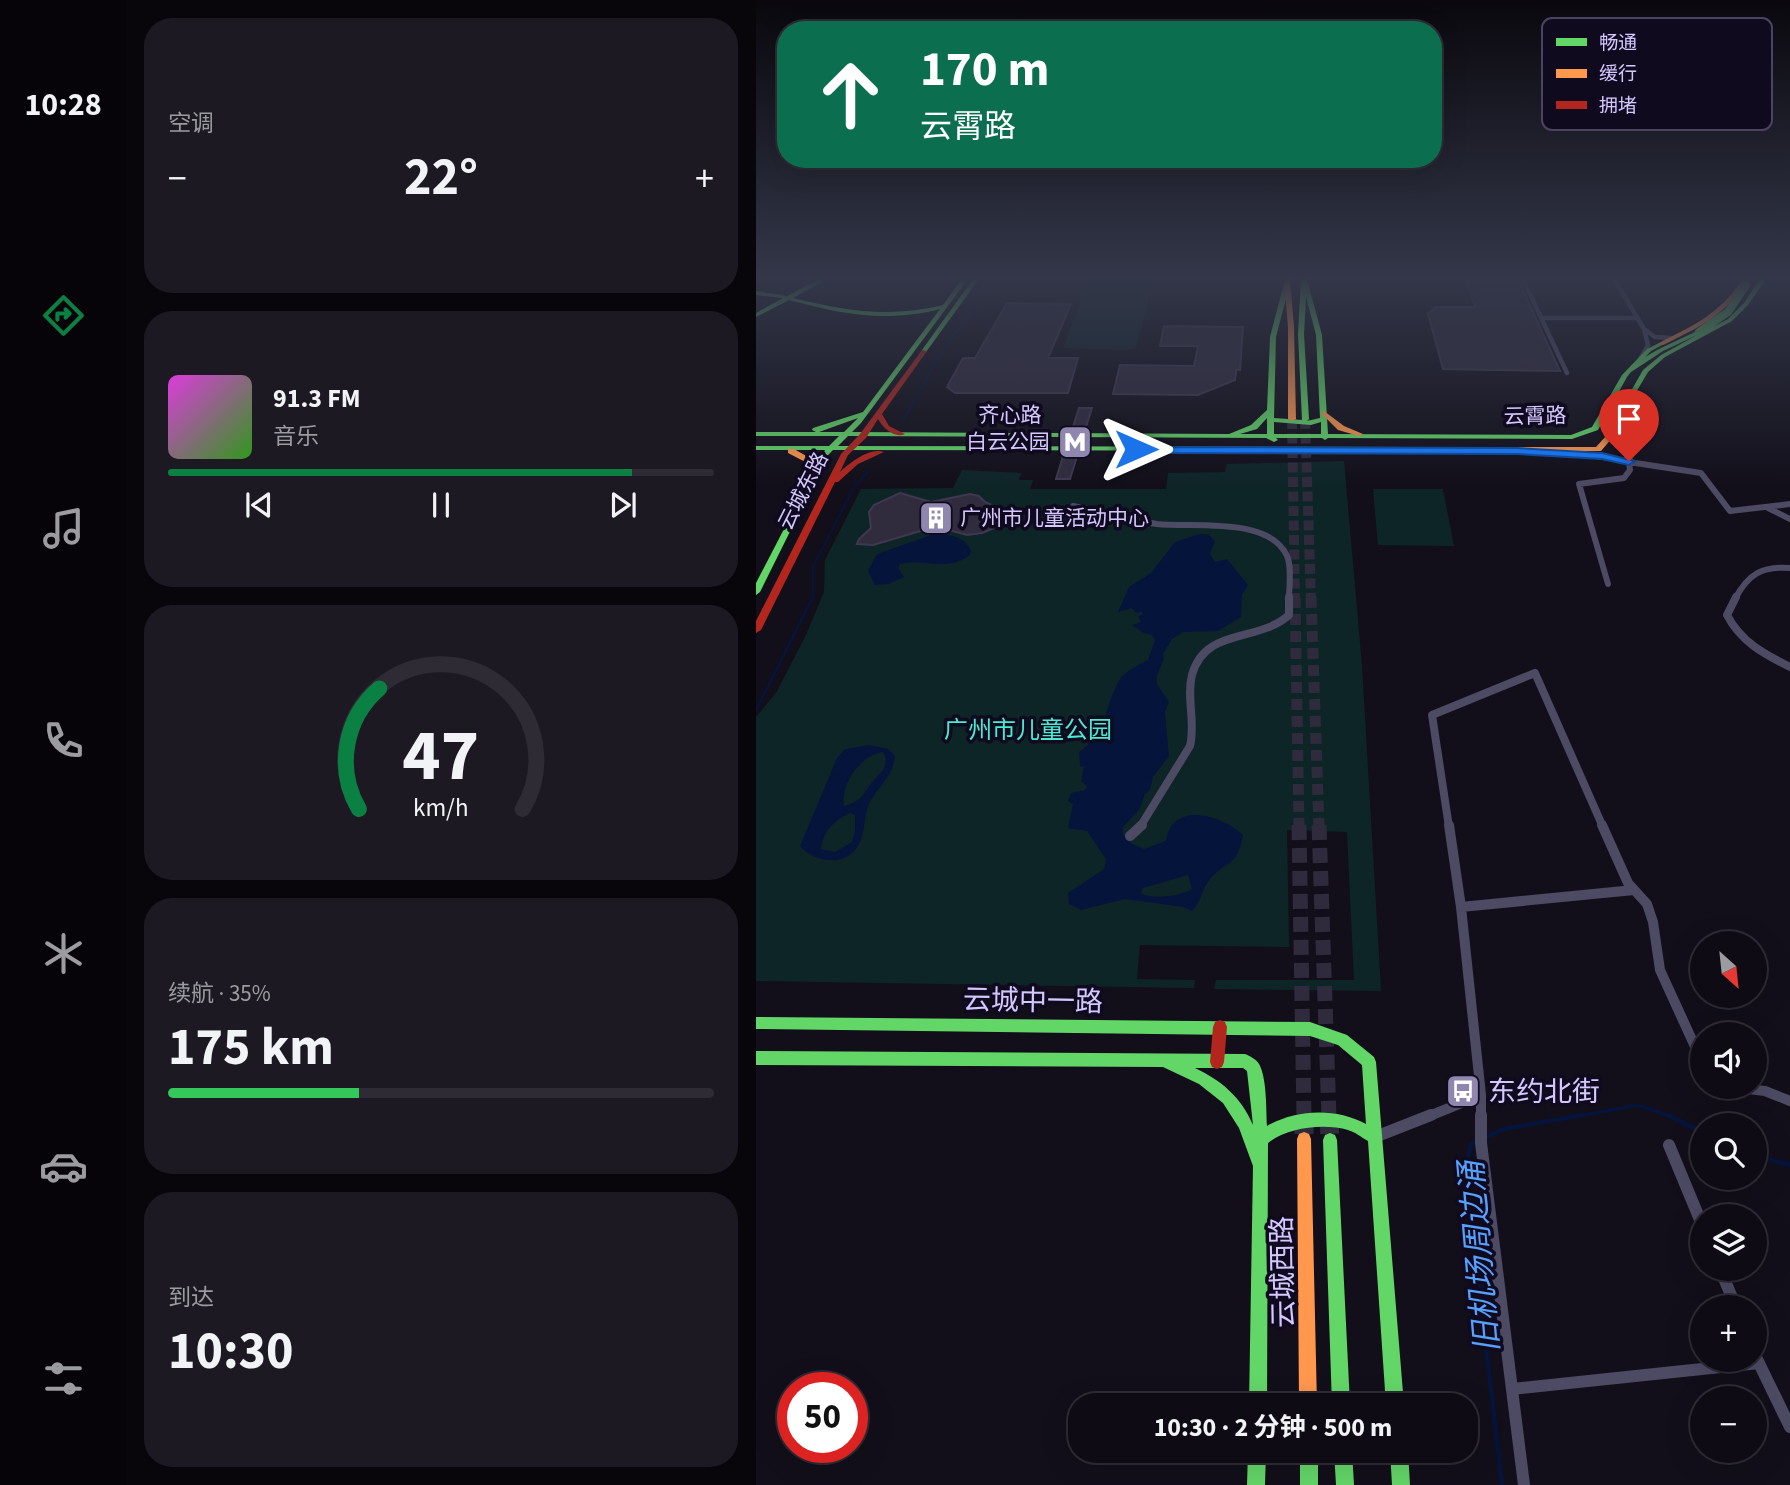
<!DOCTYPE html>
<html lang="zh">
<meta charset="utf-8">
<style>
:root{--surface:#0e0b14;--page:#1c1922;--text:#f1f3f6;--muted:#9b9ba0;--line:#2e2b34;--accent:#0b8043}
body{margin:0;font-family:"Source Sans 3","Noto Sans SC",sans-serif;background:var(--page);color:var(--text);height:100vh;display:flex;flex-direction:column;font-size:26px;white-space:nowrap}
*{box-sizing:border-box;margin:0}
p{font-size:23px;color:var(--muted)}
.icon{flex:none;width:38px;height:38px;fill:none;stroke:currentColor;stroke-width:2;stroke-linecap:round;stroke-linejoin:round}
.map{position:relative;flex:1;overflow:hidden}
.sheet{display:flex;flex-direction:column;gap:18px;padding:18px;background:#08060b;width:630px}
.sheet>*{flex:none}
.top-card{position:absolute;left:21px;top:21px;width:665px;height:147px;border-radius:28px;box-shadow:0 7px 28px #0002,0 0 0 2px var(--line);background:#0b6e4f;color:#fff;overflow:hidden}
.needle{width:46px;rotate:153deg}
.fabs{position:absolute;left:934px;top:931px;display:grid;gap:14px}
.fabs a{display:grid;place-items:center;width:77px;height:77px;border-radius:50%;background:var(--surface);box-shadow:0 7px 28px #0002,0 0 0 2px var(--line);font-size:35px}
.speed{position:absolute;left:21px;top:1372px;display:flex;gap:14px;font-size:35px;font-weight:700;text-align:center}
.speed>*{display:grid;place-content:center;width:91px;height:91px;border-radius:50%;background:var(--surface);box-shadow:0 7px 28px #0002,0 0 0 2px var(--line);line-height:1}
.speed .limit{border:10px solid #d22;background:#fff;color:#111}
.pin{position:absolute;display:grid;place-items:center;width:60px;height:60px;color:#fff;margin:-72px -30px;border-radius:50% 50% 50% 0;rotate:-45deg;box-shadow:0 0 7px #0007}
.pin .icon{rotate:45deg}
.me{position:absolute;width:77px;margin:-38px;rotate:90deg;stroke-linejoin:round;filter:drop-shadow(0 0 5px #0008)}
.turn{display:flex;align-items:center;gap:24px;height:147px;padding:0 28px;font-size:32px}
.turn .icon{width:91px;height:91px;stroke-width:2.5}
.turn b{display:block;font-size:49px;line-height:60px}
.big{font-size:52px;font-weight:700;line-height:1.1}
.sheet .card{flex:1;display:flex;flex-direction:column;justify-content:center;gap:10px;min-width:0;padding:0 24px;border-radius:28px;background:var(--page)}
.sheet .dial{align-items:center;gap:0}
.dial svg{height:182px;overflow:visible;fill:none;stroke:var(--line);stroke-width:7;stroke-linecap:round;text-anchor:middle}
.dial text{fill:var(--text);stroke:none}
.song{display:flex;align-items:center;gap:21px}
.cover{width:84px;height:84px;border-radius:10px;background:linear-gradient(135deg,hsl(300 70% 55%),hsl(110 70% 35%))}
.played{height:7px;border-radius:4px;background:linear-gradient(90deg,var(--accent) 85%,var(--line) 85%)}
.keys{display:flex;justify-content:space-around;direction:ltr}
.heat{display:flex;justify-content:space-between;align-items:center;font-size:38px;direction:ltr}
.charge{height:10px;border-radius:5px;background:linear-gradient(90deg,#34c759 35%,var(--line) 0)}
.trip{position:absolute;left:312px;top:1393px;width:410px;height:70px;border-radius:28px;background:var(--surface);box-shadow:0 7px 28px #0002,0 0 0 2px var(--line);font-weight:700;line-height:70px;text-align:center}
main{display:flex;flex:1;min-height:0}
.tab-bar{display:flex;flex-direction:column;width:126px;justify-content:space-around;align-items:center;background:#060408;color:var(--muted)}
.tab-bar .icon{width:49px;height:49px}
.tab-bar .current{color:var(--accent)}
.tab-bar b{font-size:32px;color:var(--text)}
.map>svg:first-child{display:block}
</style>
<main>
<nav class="tab-bar">
<b>10:28</b>
<svg class="icon current" aria-label="directions" viewBox="0 0 24 24"><path d="M12 3l9 9-9 9-9-9zM9 14v-3h6M13 9l2 2-2 2"/></svg>
<svg class="icon" aria-label="music" viewBox="0 0 24 24"><path d="M9 18V5l10-2v13"/><circle cx="6" cy="18" r="3"/><circle cx="16" cy="16" r="3"/></svg>
<svg class="icon" aria-label="phone" viewBox="0 0 24 24"><path d="M5 4h4l2 5-3 2q2 4 5 5l2-3 5 2v4C11 20 4 13 5 4z"/></svg>
<svg class="icon" aria-label="climate" viewBox="0 0 24 24"><path d="M12 3v18M4 7l16 10M4 17L20 7"/></svg>
<svg class="icon" aria-label="car" viewBox="0 0 24 24"><path d="M5 17H2v-5l4-1 3-4h7l3 4 3 1v5h-3M9 17h6M6 11h13"/><circle cx="7" cy="17" r="2"/><circle cx="17" cy="17" r="2"/></svg>
<svg class="icon" aria-label="filters" viewBox="0 0 24 24"><path d="M4 7h16M4 17h16"/><circle cx="9" cy="7" r="2"/><circle cx="15" cy="17" r="2"/></svg>
</nav>
<section class="sheet">
<div class="card"><p>空调</p>
<div class="heat"><a>−</a><b class="big">22°</b><a>+</a></div>
</div>
<div class="card">
<div class="song"><i class="cover"></i><div><b>91.3 FM</b><p>音乐</p></div></div>
<div class="played"></div>
<div class="keys"><svg class="icon" aria-label="previous" viewBox="0 0 24 24"><path d="M18 5L8 12l10 7zM5 5v14"/></svg><svg class="icon" aria-label="pause" viewBox="0 0 24 24"><path d="M8 5v14M16 5v14"/></svg><svg class="icon" aria-label="next" viewBox="0 0 24 24"><path d="M6 5l10 7-10 7zM19 5v14"/></svg></div>
</div>
<div class="card dial"><svg viewBox="0 0 100 80">
<path d="M14 69A42 42 0 1 1 86 69"/>
<path d="M14 69A42 42 0 0 1 23 16" stroke="#0b8043"/>
<text x="50" y="56" font-size="32" font-weight="700">47</text>
<text x="50" y="72" font-size="11">km/h</text>
</svg></div>
<div class="card"><p>续航 · 35%</p><b class="big">175 km</b><div class="charge"></div></div>
<div class="card"><p>到达</p><b class="big">10:30</b></div>
</section>
<div class="map">
<svg width="1034" height="1485" viewBox="0 0 1034 1485">
<rect width="100%" height="100%" fill="#120f1a"/>
<path fill="#0e2528" d="M333,279H398L380,348L372,350L307,348Z
M588,461L606,666L625,991L458,989L460,980H598L591,832L531,830L533,947L384,945L381,979L439,980L438,988L0,981V717L20,693L50,635L68,592L69,560L105,489L197,488L206,470L265,473L263,480H277L274,489H410L412,473L469,472L471,464Z
M617,489H687L698,546L622,545Z"/>
<path fill="#05143b" fill-rule="evenodd" d="M181,533C197,536 208,536 215,551L213,556C190,572 168,558 144,564L142,568L148,577L132,584L119,585L112,571L121,554Z
M443,534H452L459,541L454,554L459,562L471,559L492,585L486,595L485,617L462,631L427,632L416,639L407,654L408,658L401,676V684L413,702L409,712L413,756L397,777L394,790L389,794L383,810L367,827V835L376,844L388,849L410,841C416,800 466,815 487,835C481,870 469,859 452,882C445,892 445,902 436,911L427,907L369,899L325,910L313,904L312,893L348,869L350,859L331,831L312,828L317,804L312,801L315,793L329,790L331,786L325,781L328,767L324,766L323,752C353,732 348,705 364,679C368,672 384,664 392,660L399,640L396,635L388,633L376,625L385,622L382,616L387,614L386,612L380,613L376,608L362,612L373,587L395,573L419,542ZM432,875L436,889C426,896 396,900 385,893L387,888Z
M114,745L132,749L139,756C137,777 122,786 113,804C107,818 110,833 102,846C89,868 57,862 44,846L81,758L89,749ZM127,752C134,766 126,771 117,781C107,794 105,802 88,806C84,784 105,755 127,752ZM94,813L99,815V831L96,842L79,852L65,849C67,831 78,821 94,813Z"/>
<g fill="none" stroke-linecap="round" stroke-linejoin="round">
<path stroke="#05143b" stroke-width="2" d="M226,297L238,279
M187,350L222,302
M147,421L184,354
M57,599V567L98,487L113,471"/>
<path stroke="#05143b" stroke-width="2.5" d="M0,710L57,597"/>
<path stroke="#05143b" stroke-width="3.5" d="M817,1117L882,1105L916,1117"/>
<path stroke="#05143b" stroke-width="4.5" d="M911,1115L947,1132
M730,1137L748,1129L827,1115
M721,1141L715,1144L710,1171L746,1485
M999,1156L1034,1165"/>
</g>
<path fill="#302c3e" stroke="#3f3850" stroke-width="2" d="M710,279H762L804,371L687,369L672,314L680,307H719Z
M251,303L315,304L292,358H322L312,393H199L191,387L207,358H219Z
M408,326L487,327L484,370H480L479,380L442,395L357,394L364,365L438,366L442,346H404Z
M323,408H336L329,430H316Z
M308,453H322L314,479H300Z
M144,493L175,502L214,494L223,496L229,502L249,511V514L241,527L226,533L211,535L193,530H168L117,545L101,544L103,539L115,528L113,512L118,505Z"/>
<g fill="none" stroke-linecap="round" stroke-linejoin="round">
<path stroke="#2f2b3c" stroke-width="10" stroke-dasharray="10 4.5" stroke-linecap="butt" d="M536,419L539,599
M549,419L555,599"/>
<path stroke="#2f2b3c" stroke-width="11" stroke-dasharray="11 6" stroke-linecap="butt" d="M539,597L543,827
M555,597L563,827"/>
<path stroke="#2f2b3c" stroke-width="15" stroke-dasharray="15 8" stroke-linecap="butt" d="M543,825L548,1117
M563,825L573,1117"/>
<path stroke="#2f2b3c" stroke-width="19" stroke-dasharray="19 10" stroke-linecap="butt" d="M548,1115V1139
M573,1115L574,1140"/>
<path stroke="#4d4a64" stroke-width="4.5" d="M767,279L811,373
M858,279L888,329L892,345L884,359
M785,318H881
M888,329L899,337L916,338"/>
<path stroke="#4d4a64" stroke-width="6" d="M317,506C345,511 373,520 401,524C437,528 513,516 531,556C536,567 533,587 533,599
M1012,508L1034,519
M852,584L823,484L868,478L874,470L873,462L945,473L974,511L1034,504
M979,599C992,574 1006,566 1034,568"/>
<path stroke="#4d4a64" stroke-width="8" d="M980,597L971,615C985,642 1008,654 1034,667
M384,827L434,746C440,722 430,698 436,675C449,627 502,643 533,615V597
M693,827L676,715L779,673L847,827"/>
<path stroke="#4d4a64" stroke-width="10" d="M693,825L705,907L725,1095
M846,825L872,883L891,904L897,922L904,970L947,1064
M374,836L386,825
M705,907L878,890
M975,1087L1009,1091L1034,1101
M671,1117L725,1095V1117"/>
<path stroke="#4d4a64" stroke-width="12" d="M725,1115V1143L768,1485
M619,1137L675,1115
M913,1145L947,1227
M964,1269L980,1307
M999,1355L1034,1427
M756,1389L1003,1363"/>
<path fill="#63d668" fill-rule="evenodd" d="M63,279H71L37,298C90,311 133,318 187,305L206,279H212L105,423L96,432L473,434L495,425L511,410L514,337L528,283L531,281L534,283L520,337L518,418L546,420L542,334L545,279H551L566,335L572,434L815,435L836,427L866,375L891,349L903,343L908,344L895,351L889,357L903,349L941,331H945V333L972,319L988,303L1004,279H1010L992,305L976,321L909,357L892,372L869,411L867,413L877,462L876,464L833,458L829,456L833,454L869,459L861,414L863,412L887,370L905,355L941,335L907,351L875,372L871,377L842,430L816,439L572,438L569,440L566,438H520L522,440L518,442L510,438L92,436L82,446L660,447L664,449L660,451L77,450L72,455L4,592L0,595V583L69,450H0V446H73L83,436H0V432H60L56,430L57,428L107,412L184,309C130,323 85,314 33,300L0,317V313L27,298L0,295V291L31,296ZM550,297L560,335L564,418L551,421L553,419L548,334ZM102,418L88,432H60H63ZM511,418V434H484L501,429ZM518,422L555,425L565,422V434H518Z
M217,279H223L170,352H166V350Z
M0,1017L554,1022L591,1035L618,1057L620,1062L648,1405H630L612,1141C605,1137 599,1132 592,1130C569,1123 531,1127 512,1143L511,1405H493L497,1166L483,1128L467,1103L443,1084L407,1067L0,1065V1051L489,1054C494,1056 500,1059 503,1064C511,1078 510,1109 511,1126C541,1109 580,1108 610,1124L606,1065L582,1045L554,1036L0,1029ZM439,1068H487L491,1071L497,1125C485,1097 466,1081 439,1068Z
M574,1133L579,1135L581,1140L594,1405H576L567,1140L569,1135Z
M492,1451H510L509,1485H491Z
M544,1451H562V1485H544Z
M578,1451H596L598,1485H580Z
M634,1451H652L654,1485H636Z"/>
<path fill="#ff974d" fill-rule="evenodd" d="M528,279H534L538,327L540,419L536,421L532,419V327Z
M987,279H993C966,318 947,325 907,345H903V343C940,324 962,315 987,279Z
M864,410L869,411L857,437L845,451H660L656,449L660,447H840L850,436Z
M568,411L588,426L607,434L603,436L582,430L566,414V412Z
M32,449H38L68,466L61,468L32,453Z
M548,1132L553,1134L555,1139L561,1405H543L541,1139L543,1134Z"/>
<path fill="#b3261e" fill-rule="evenodd" d="M166,350L171,351L126,414L133,426L149,434C139,439 127,428 122,419L110,438L92,455L84,472C95,462 114,447 128,452L102,464L82,482H79L5,630L0,633V621L85,454L104,434Z
M464,1020L469,1022L471,1027L468,1062L466,1067L461,1069L456,1067L454,1062L457,1027L459,1022Z"/>
<path stroke="#63d668" stroke-width="8" d="M943,332L972,312L990,285"/>
</g>
<linearGradient id="sky" x2="0" y2="1"><stop stop-color="#0a080e"/><stop offset="0.57" stop-color="#333749"/><stop offset="1" stop-color="#333749" stop-opacity="0"/></linearGradient>
<rect width="1034" height="487" fill="url(#sky)"/>
<path fill="#1a73e8" stroke="#114b97" stroke-width="2" d="M377,447L761,448L846,453L879,461L873,465L846,459L761,454L380,453L375,449Z"/>
<defs>
<g id="metro-square" transform="scale(1.75)"><rect x="-9" y="-9" width="18" height="18" rx="4" fill="#9087af" stroke="#100a1f"/><path d="M-5.5 5V-5H-3L0 0L3-5H5.5V5H3V-.5L0 4L-3-.5V5Z" fill="#fff"/></g>
<g id="building-square" transform="scale(1.75)"><rect x="-9" y="-9" width="18" height="18" rx="4" fill="#9087af" stroke="#100a1f"/><path d="M-4-6H4V6H1V3H-1V6H-4ZM-2.5-4.3h1.7v1.8h-1.7ZM.8-4.3h1.7v1.8H.8ZM-2.5-1h1.7V.8h-1.7ZM.8-1h1.7V.8H.8Z" fill="#fff"/></g>
<g id="bus-square" transform="scale(1.75)"><rect x="-9" y="-9" width="18" height="18" rx="4" fill="#9087af" stroke="#100a1f"/><path d="M-5-6H5V4H4V6H2V4H-2V6H-4V4H-5ZM-3.5-4V0h7V-4ZM-3.5 1.2v1.5H-2V1.2ZM2 1.2v1.5H3.5V1.2Z" fill="#fff"/></g>
</defs>
<g fill-rule="evenodd">
<use href="#metro-square" x="319" y="442"/>
<use href="#building-square" x="180" y="518"/>
<use href="#bus-square" x="707" y="1091"/>
</g>
<g text-anchor="middle" stroke-width="7" stroke-linejoin="round" paint-order="stroke">
<g font-size="21" fill="#d4c8ff" stroke="#100a1f">
<text x="254" y="422">齐心路</text>
<text transform="translate(779 416) rotate(-1)" y="7">云霄路</text>
<text transform="translate(47 491) rotate(-63)" y="7">云城东路</text>
</g>
<g font-size="21" fill="#d4c8ff" stroke="#100a1f" text-anchor="end">
<text x="294" y="449">白云公园</text>
<text x="204" y="525" text-anchor="start">广州市儿童活动中心</text>
</g>
<g font-size="24" fill="#4ae9d2" stroke="#100a1f">
<text x="272" y="738">广州市儿童公园</text>
</g>
<g font-size="28" fill="#d4c8ff" stroke="#100a1f">
<text transform="translate(277 1000) rotate(1)" y="10">云城中一路</text>
<text transform="translate(526 1272) rotate(-91)" y="10">云城西路</text>
</g>
<g font-size="28" fill="#d4c8ff" stroke="#100a1f" text-anchor="start">
<text x="732" y="1101">东约北街</text>
</g>
<g font-size="32" font-style="italic" fill="#56a0ff" stroke="#100a1f">
<text transform="translate(723 1257) rotate(-95)" y="11">旧机场周边涌</text>
</g>
</g>
<rect x="786" y="18" width="230" height="112" rx="10" fill="#100a1f" stroke="#4b4362" stroke-width="2"/>
<rect x="800" y="38" width="31" height="8" fill="#63d668"/>
<rect x="800" y="69" width="31" height="9" fill="#ff974d"/>
<rect x="800" y="101" width="31" height="8" fill="#b3261e"/>
<g font-size="19" fill="#d4c8ff">
<text x="843" y="49">畅通</text>
<text x="843" y="80">缓行</text>
<text x="843" y="112">拥堵</text>
</g>
</svg>
<div class="fabs">
<a><svg class="needle" viewBox="-14 -14 28 28"><path d="M0-13l5 13h-10z" fill="#e53935"/><path d="M0 13l5-13h-10z" fill="#9b9ba0"/></svg></a>
<a><svg class="icon" aria-label="sound" viewBox="0 0 24 24"><path d="M4 9h4l5-4v14l-5-4H4zM17 9q2 3 0 6"/></svg></a>
<a><svg class="icon" aria-label="search" viewBox="0 0 24 24"><circle cx="10" cy="10" r="6"/><path d="M15 15l6 6"/></svg></a>
<a><svg class="icon" aria-label="layers" viewBox="0 0 24 24"><path d="M12 4l9 5-9 5-9-5zM3 14l9 5 9-5"/></svg></a>
<a>+</a>
<a>−</a>
</div>
<div class="speed"><div class="limit">50</div></div>
<div class="pin" style="left:873px;top:461px;background:#d93025"><svg class="icon" aria-label="arrive" viewBox="0 0 24 24"><path d="M6 21V4h12l-3 4 3 4H6"/></svg></div>
<svg class="me" style="left:380px;top:449px" viewBox="-20 -20 40 40"><path d="M0-17L14 15 0 8-14 15z" fill="#1a73e8" stroke="#fff" stroke-width="4"/></svg>
<div class="trip">10:30 · 2 分钟 · 500 m</div>
<div class="top-card">
<div class="turn"><svg class="icon" aria-label="ahead" viewBox="0 0 24 24"><path d="M12 20V5M6 11l6-6 6 6"/></svg><div><b>170 m</b>云霄路</div></div>
</div>
</div>
</main>
